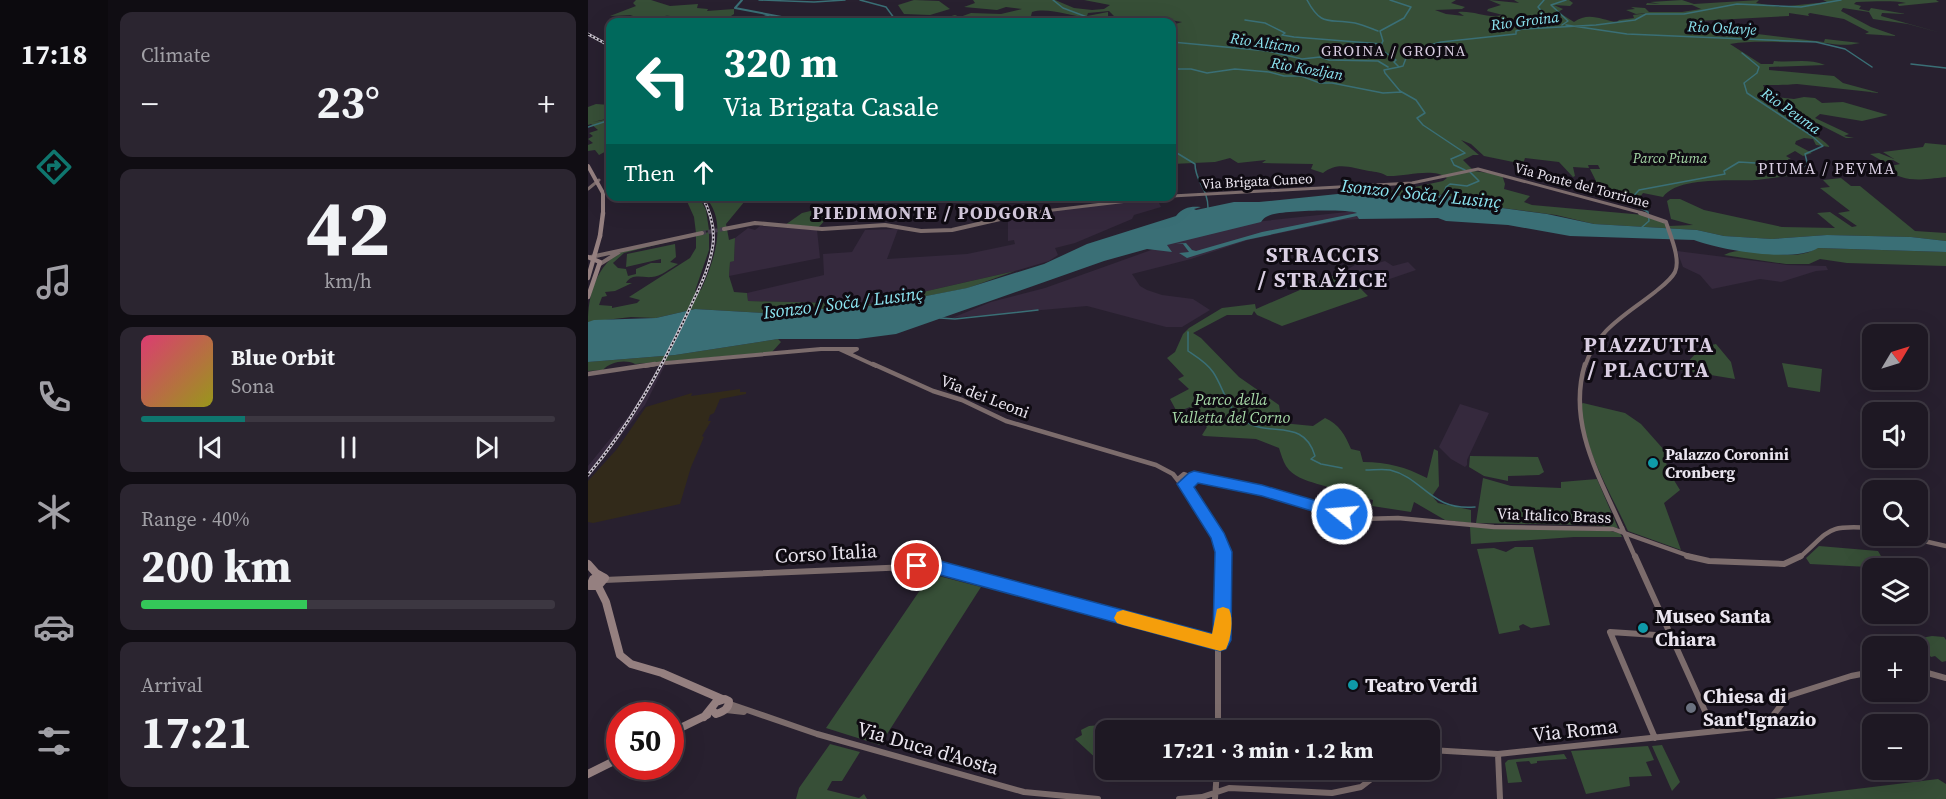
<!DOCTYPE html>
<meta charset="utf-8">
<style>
:root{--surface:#1e1823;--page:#2b2530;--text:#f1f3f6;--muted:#a1a0a6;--line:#3c3741;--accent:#0f766e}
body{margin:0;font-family:"Source Serif 4",serif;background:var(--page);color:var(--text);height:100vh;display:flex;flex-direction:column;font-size:22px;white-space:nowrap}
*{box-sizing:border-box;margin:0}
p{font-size:20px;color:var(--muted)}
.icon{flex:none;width:33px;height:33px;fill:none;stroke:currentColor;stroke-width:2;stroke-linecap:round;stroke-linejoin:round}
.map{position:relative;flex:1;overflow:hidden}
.side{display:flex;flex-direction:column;gap:12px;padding:12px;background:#100d13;width:480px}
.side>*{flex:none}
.top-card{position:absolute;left:18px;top:18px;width:570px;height:183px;border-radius:12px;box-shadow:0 6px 24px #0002,0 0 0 2px var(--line);background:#00695c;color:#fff;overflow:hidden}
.needle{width:39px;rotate:52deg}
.buttons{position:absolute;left:1274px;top:324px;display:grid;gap:12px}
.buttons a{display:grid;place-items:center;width:66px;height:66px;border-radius:12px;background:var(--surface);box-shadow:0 6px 24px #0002,0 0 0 2px var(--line);font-size:30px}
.speed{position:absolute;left:18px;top:702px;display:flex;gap:12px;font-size:30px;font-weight:700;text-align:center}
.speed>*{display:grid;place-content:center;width:78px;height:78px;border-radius:50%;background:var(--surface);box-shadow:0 6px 24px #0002,0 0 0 2px var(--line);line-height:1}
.speed .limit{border:9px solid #d22;background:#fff;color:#111}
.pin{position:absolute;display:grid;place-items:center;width:51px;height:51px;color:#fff;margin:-26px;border:3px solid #fff;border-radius:50%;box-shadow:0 2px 6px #0007}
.me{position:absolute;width:66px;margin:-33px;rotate:287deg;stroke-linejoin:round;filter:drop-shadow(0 0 4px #0008)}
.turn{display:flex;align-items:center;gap:21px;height:126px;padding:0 18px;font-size:27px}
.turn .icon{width:78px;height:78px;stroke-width:2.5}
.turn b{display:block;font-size:42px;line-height:51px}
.then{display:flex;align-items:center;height:57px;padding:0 18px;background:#0003;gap:12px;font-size:22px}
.big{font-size:45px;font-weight:700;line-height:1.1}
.side .tile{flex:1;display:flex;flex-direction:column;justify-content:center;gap:9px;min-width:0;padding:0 21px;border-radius:12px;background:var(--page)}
.side .dial{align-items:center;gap:0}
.dial b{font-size:78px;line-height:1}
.song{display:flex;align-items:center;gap:18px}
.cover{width:72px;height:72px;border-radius:9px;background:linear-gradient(135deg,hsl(340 70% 55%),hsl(60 70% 35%))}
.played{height:6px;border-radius:3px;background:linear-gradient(90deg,var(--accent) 25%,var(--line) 25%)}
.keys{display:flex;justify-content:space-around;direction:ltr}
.heat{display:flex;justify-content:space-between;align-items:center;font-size:33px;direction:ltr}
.charge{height:9px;border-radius:4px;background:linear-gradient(90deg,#34c759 40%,var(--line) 0)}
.trip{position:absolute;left:507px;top:720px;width:345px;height:60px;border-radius:12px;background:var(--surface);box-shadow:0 6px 24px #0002,0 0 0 2px var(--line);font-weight:700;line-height:60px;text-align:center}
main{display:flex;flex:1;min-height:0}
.dock{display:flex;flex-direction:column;width:108px;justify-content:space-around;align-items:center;background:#0c0a0e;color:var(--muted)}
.dock .icon{width:42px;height:42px}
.dock .on{color:var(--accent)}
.dock b{font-size:27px;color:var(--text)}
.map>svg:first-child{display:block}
</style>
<main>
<nav class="dock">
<b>17:18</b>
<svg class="icon on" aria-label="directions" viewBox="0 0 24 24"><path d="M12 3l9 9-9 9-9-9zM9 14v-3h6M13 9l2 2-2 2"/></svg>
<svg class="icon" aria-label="music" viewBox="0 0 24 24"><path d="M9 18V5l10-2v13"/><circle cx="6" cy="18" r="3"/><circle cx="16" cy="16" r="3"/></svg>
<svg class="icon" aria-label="phone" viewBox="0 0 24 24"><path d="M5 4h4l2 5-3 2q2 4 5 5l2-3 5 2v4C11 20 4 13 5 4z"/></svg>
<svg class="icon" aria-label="climate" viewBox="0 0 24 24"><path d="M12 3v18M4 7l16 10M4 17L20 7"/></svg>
<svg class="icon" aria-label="car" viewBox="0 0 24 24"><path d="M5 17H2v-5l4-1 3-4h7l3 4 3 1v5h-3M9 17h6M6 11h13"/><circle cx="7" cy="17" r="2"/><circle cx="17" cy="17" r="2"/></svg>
<svg class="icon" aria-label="filters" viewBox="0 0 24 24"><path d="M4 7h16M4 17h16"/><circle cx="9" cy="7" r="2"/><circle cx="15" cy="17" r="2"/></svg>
</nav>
<section class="side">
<div class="tile"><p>Climate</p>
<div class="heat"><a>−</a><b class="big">23°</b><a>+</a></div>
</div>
<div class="tile dial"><b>42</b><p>km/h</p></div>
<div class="tile">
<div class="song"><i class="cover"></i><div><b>Blue Orbit</b><p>Sona</p></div></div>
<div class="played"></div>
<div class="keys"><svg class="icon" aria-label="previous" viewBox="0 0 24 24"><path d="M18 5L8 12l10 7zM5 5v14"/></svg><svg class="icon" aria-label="pause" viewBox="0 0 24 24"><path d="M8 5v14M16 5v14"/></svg><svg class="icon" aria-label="next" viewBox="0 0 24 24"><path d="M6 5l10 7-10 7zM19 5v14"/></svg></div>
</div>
<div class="tile"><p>Range · 40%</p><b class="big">200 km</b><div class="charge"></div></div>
<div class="tile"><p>Arrival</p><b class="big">17:21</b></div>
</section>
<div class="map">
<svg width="1358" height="799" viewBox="0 0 1358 799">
<rect width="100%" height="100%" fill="#28202f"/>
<path fill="#35293d" d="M569,199L573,207L546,215L544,219L487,243L467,248L470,255L461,261L427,271L282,304L160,301L159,293L236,275L235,254L264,252L277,230L310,229L299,259L379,254L427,244L426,240L420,241V217L453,210Z
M768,211L771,219L755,220L660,240L603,259L544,274L552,286L559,290L574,295L605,299L622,310L594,327H578L499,306L364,318L403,302L457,288L580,244L667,222Z
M172,226L229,230L232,258L141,276L142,262L146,260L147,238L160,228L167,230Z
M1089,251L1199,265L1238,266L1240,270L1228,271L1193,282L1172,279L1124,289L1112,275L1095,267Z
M782,256L790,263L797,261L805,266L820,262L828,270L787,284L760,269Z
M78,363L57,405L0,478V466L43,413L71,366Z
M872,404L901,413L879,460V465L877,467L863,459L851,447Z"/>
<path fill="#322a1a" d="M152,389V392H158V394L132,399L126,413L122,415L120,421H123L114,436L116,437L103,467L92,504L5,523L0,522V481L29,449L58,407L104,393L103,396Z"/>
<path fill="#374f37" d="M48,0H63L82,6L110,4L109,8L120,9L119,11L146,9V14C133,24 107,21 91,18C85,17 82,15 77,16L82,19C64,19 47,20 29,21L45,15L22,16L48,6L45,3Z
M326,0L351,1L362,9L342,15L316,14L310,5Z
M385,0H467L486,8L504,10L516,9L522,5L496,0H868L863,3L877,7L874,9L847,10L858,14L876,16L870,12C885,10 900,19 915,15L899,11L900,9L913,5L901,0L931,3L926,0H981L985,3L982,6L966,5L975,9L970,12L986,22C1001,11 1013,20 1029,22L1031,20L1046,18L1045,15L1060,13L1048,14L1038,10L1047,9L1043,7L1057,8L1061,12H1094L1113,9L1104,5H1058L1059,3L1072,4L1062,2L1094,0L1106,4L1171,0L1168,3L1191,7L1239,2L1235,0H1348L1351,2L1311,6L1310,4L1318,3C1302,0 1284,2 1268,2L1266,4L1273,6L1271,9L1281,11L1283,8L1318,14L1294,13L1293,16L1353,33L1320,24L1285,19L1281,12L1255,8L1253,11L1283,27L1309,36L1277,34L1281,32L1256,19L1222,13L1220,14L1221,16L1201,13V16L1110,21L1131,28L1133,31L1118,29C1124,34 1134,39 1141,35L1139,33L1156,35L1161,33L1236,42L1237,39L1272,43C1249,48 1241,41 1221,42C1194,43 1167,40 1142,44L1173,64H1185L1186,61C1203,63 1220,58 1237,65L1181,67V70L1246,76L1255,83L1292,93L1209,84C1199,85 1187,85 1175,85L1180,96L1206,99L1216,97L1227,98L1234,103L1255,102L1300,115L1274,121L1232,114L1227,118L1261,134L1256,136L1266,138H1258L1211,114L1205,117C1214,130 1231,135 1242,147L1228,145L1225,139L1216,138L1208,141L1207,144L1224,153L1215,156L1207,151L1198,156L1203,159H1200L1203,167L1215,174C1200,176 1184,178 1169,180C1146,181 1089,176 1075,197L1055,193L1049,201L1035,203L1000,185L1008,181L1002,169H1012L1010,165H1000L1001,168L985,167L987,176L985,177L971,162L937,158L935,164L896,156L883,144L873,140L891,155H885L875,160L886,171L914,175L917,184L916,189L942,196L936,202L944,205L1056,215L1070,218L1081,226L1105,225L1083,219L1079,201L1082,199H1092L1116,210L1194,227L1247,228L1229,213L1242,212L1264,227L1269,226L1250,213L1262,211L1232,188L1242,187L1235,180L1253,178L1263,186H1272L1327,231L1358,233V241L1323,237L1239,235L1184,239L1136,236L1109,230L1006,224L968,215L892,205L854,194L847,198L843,195L824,197L780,192L813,190L855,181L859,178C845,167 817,177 799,176C793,172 788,172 781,171C764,168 750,161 735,173L723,169L725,164L674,163L678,160L650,163L642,158L627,162L584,164V25L594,22L582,20L539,22L541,20L527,17L521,11L500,13L499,16L520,12V16L499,21L501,22H487H497L502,18C482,16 460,7 444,12L443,16L431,22H341L367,15L372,17L383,13L413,14L434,9L418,7L409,10L376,7L387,3Z
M8,104L22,105V113L17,115L22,118L5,122L22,119V149L11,155L7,150L0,151V145L5,143L0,139L5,136L1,133L10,130L3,124L0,125V107Z
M1337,143L1358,145V177C1330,180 1319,183 1294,168L1312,164L1305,160L1296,162L1282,154L1291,153L1306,159L1295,152L1335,147Z
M97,197H111L118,210L121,230L108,233L106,217Z
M117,197H148L146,199L157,201L138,224L141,240L147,238L146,261L142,262L141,276L146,292L159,293L160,301L282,304L427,271L380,288L292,305L176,313L107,309L68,318L43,317L0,322C0,295 8,267 32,252L95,238L36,253L25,263L30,268L38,269L40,276L48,274V269L63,263H73V259L38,267L39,254L87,244L88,257L82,262L90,264C83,268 72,277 64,277C54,278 44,273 38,283H44L27,291L17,292L19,296L14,297L11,305L24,306V308L49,303L52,300L41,297L102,258L108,248V235L121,232V250L107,291L113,290C125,263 141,222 117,197Z
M243,206L242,208L247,209L230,228L197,225L214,213Z
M1229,248L1358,252V266L1259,263L1232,259L1221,264H1198L1136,255C1164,241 1202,266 1229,248Z
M744,276L767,283L780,296L694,326L669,315L666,311L664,315H639L605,333L613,338L651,377L691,405L694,423L725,426L737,418C751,424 757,435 763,449L772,451L775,462C800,462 817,467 839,478L846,449L850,451L851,486L844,496L850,503L883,510V523L857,520L826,502L823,512L784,506L785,500L772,497L762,508L758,510L757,507L760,499C745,481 712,487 698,466C695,461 693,454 691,448L668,439L616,436L614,435L619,427L610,419L602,407L589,412L582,399L601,389L590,379L596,376L579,358L587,352L595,334L601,328L634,308L667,304L668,309Z
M190,339L193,342L184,352L47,364C37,359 22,362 15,370L0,371V362L87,355Z
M1128,344L1143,362L1147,379L1092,370L1114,347Z
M1194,363L1234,369L1232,392L1200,387Z
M995,403L1037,413L1053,424L1077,451L1079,469L1092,490L1076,503L1093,550L1040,531C1023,493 993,445 993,404Z
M882,456L950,457L956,472L951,475L920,476V481L896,476L881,467Z
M895,478L923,486L973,488V482L1009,479L1030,528L999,525L888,523Z
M882,527L1022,531L1032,533L1034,537H986L883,544Z
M1231,546L1290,551L1300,568L1222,564L1218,558Z
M927,547H945L962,625L943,628L935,624L931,626L932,630L911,634L889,549L906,548L918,552Z
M343,574L393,587L292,745L238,728Z
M1344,636L1356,637L1358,640V661L1354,662L1347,656L1343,657L1328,639Z
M525,724V727H530L529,730H518L517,757H514L512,762L487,739L494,735L493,730L501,726Z
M242,744L272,752L254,781H244L239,790L271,798L276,794L279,799H208L211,788Z
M1074,745L1092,782L1084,791L1064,746Z
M1060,746L1066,760L1058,762L1064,776L1041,777L1042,786L998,794L983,751Z
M976,754L979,759L949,761V763L943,764L941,761L928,762L934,782L920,783L917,763L920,760Z
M1350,779L1358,784V799H1186Z"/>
<path fill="#3a6f76" d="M769,192L826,197L844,194L847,198L855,194L892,205L959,214L1006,224L1109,230L1136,236L1184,239L1239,235L1323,237L1358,241V252L1230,248C1206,263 1132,250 1106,240L982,236L920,225L858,221L850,218L771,219L769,216L658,240L599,258L591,253L601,252L595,244H588L598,243L604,250L608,251L674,232L769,213C759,209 692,210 680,216C677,217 675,219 673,222L579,245L584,252L559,249L516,261L308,334L270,339H190L87,355L0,362V322L6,320L68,318L107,309L176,313L292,305L379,288L456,264L499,244L588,216C595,207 603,206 613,207L606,209L608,210L646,202H671Z"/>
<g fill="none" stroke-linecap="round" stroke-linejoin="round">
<path stroke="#3a6f76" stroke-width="1.5" d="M171,0L226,2L257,0
M272,0L298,7L309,22
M465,0L475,8L499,17
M719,0C734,28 741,18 767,23C775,25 782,28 790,31
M802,0L823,7L816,18L792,31L795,41L791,48L808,60L806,62L811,67L796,70L797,73L812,91L828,100L837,113L829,118L835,125L877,153L863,159L866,165L877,170
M657,20L677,23L697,33L694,35L706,37L794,44
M974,25L980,21L963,5L978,0
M978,25L1039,34L1228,42L1257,49L1284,67
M948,28L955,24L957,15L950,7L956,0
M584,42L680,51L714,59L732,57L741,60L790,61L800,67
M1323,64L1358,68
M811,67L815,66L820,53L827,49L853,42L928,34V31L934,29L1008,25L1047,20L1058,14H1096L1149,4L1213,7L1253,0
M584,69H603L619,73L647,69L681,72L696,76H713L732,83H744L795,93L814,92
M0,127L22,120
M584,150L607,164C607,182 620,188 620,208
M855,196L858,187L862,184L879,186L891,181L882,172
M1053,228L1061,221L1060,212L1041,201L1051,190L1137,174L1136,171L1151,162L1220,166L1217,154L1235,146L1224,136L1159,93L1156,83L1169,73L1171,67L1154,53
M352,318L367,319L450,310
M600,332V351C609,357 619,363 625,372C636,388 639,411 658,422C683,437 716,418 727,456L723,459L733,464L754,468
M778,470C785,470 795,469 802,470C836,478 842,511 887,507"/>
<path stroke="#3a6f76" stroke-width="2" d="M154,0L147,8L220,22
M163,22L181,15"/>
<path stroke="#453e4c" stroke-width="4" stroke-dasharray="4 2" stroke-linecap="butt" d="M114,233L136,229"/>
<path stroke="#7c6c6c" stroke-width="3" d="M0,189L11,180
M584,196L824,183L890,169L1058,214
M432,214L581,196"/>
<path stroke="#7c6c6c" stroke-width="4" d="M136,229L167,223L234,229L297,225L333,231L364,230L438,213
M3,257L114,233
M12,264L31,252
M251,349L288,366
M78,363L233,349H269L261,353
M57,366L75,363
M997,366C1009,329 1038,315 1067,292C1073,287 1083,280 1087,272C1093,259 1082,235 1078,222L1052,213"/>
<path stroke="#7c6c6c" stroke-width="4.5" d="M285,364L345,391L374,400L418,421L568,465L585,474L592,483L597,484L631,537L635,557
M997,364C979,423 1011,476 1034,528
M0,374L67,364
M604,477L674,490L773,519L810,518L906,527L1025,529L1104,557
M590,479L596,474L604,477
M1314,536L1358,546
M1039,539L1047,557
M1212,557C1244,529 1238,525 1284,528"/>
<path stroke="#7c6c6c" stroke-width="6" d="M1047,556L1126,731
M1099,556L1121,561L1196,564L1213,556
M16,580L345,566L632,644
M1329,670L1358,678
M142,704L229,734L436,792L510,799
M138,710L156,712
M630,730V648L634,640L635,556
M1067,738L1022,632L1083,636
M842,750L910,754L1177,726L1200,696L1263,676L1284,672
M910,754L912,799
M591,799L614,797L641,788L744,793L773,787L795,770
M627,799L629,770"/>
<path stroke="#958080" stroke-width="4" d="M0,166L15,193V214"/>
<path stroke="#958080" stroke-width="4.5" d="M12,236L15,213
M0,257L12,262L0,297"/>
<path stroke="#958080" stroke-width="8" d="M0,564L8,573L17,578L10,586H2L5,579L13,576
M10,586L18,602L32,655L43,664L74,673L134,699
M116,717L128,702L137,699L141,701C141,709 135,712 128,714L124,710
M82,733L119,715
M0,774L32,758"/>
<g stroke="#c7c1cc" stroke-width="3">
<path id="rail" d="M0,34L22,46
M0,475C42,425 72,371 100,312C110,290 122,269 125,244C127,227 122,211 114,196"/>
</g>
<use href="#rail" stroke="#0f0b12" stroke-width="1.5" stroke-dasharray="2" stroke-linecap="butt"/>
<path stroke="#7c6c6c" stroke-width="4.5" d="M1034,528L1039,539"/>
<path stroke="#958080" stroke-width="4.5" d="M0,278L12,236"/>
</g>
<path fill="#1a73e8" stroke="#114b97" stroke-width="1.5" d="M606,471L674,485L760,510L762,514L760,519L754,520L674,496L610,483L606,487L636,533L644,552L643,640L638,649L632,651L345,573L324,571L321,566L324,561L345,559L625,634L627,552L623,538L589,484L601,473Z"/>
<path fill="#f59e0b" d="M635,607L641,609C646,619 643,639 638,649L632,651L535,625L529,623L526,618L529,612L535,610L624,634L629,609Z"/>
<g fill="#0f9aa8" stroke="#0f0b12" stroke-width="2">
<circle cx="1065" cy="463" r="6"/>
<circle cx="1055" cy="628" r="6"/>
<circle cx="765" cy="685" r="6"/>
</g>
<circle fill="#6b7280" stroke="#0f0b12" stroke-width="2" cx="1103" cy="708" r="6"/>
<g text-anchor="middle" stroke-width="6" stroke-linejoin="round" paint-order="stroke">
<g font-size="14" font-style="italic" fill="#a6d9a7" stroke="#0f0b12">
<text x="1082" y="163">Parco Piuma</text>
</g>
<g font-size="14" fill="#eae5ef" stroke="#0f0b12">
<text transform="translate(669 181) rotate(-3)" y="5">Via Brigata Cuneo</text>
<text transform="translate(994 185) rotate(15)" y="5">Via Ponte del Torrione</text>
</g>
<g font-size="15" font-style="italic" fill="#8ce5f1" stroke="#0f0b12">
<text transform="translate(937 21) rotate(-7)" y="5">Rio Groina</text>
<text transform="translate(1134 28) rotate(3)" y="5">Rio Oslavje</text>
<text transform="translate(677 43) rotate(8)" y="5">Rio Alticno</text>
<text transform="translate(719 69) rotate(10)" y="5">Rio Kozljan</text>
<text transform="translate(1203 111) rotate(35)" y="5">Rio Peuma</text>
</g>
<g font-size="15" letter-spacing="1.5" fill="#d9cee2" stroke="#0f0b12">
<text x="806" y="56">GROINA / GROJNA</text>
</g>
<g font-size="16" letter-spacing="1.5" fill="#d9cee2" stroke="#0f0b12">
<text x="1239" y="174">PIUMA / PEVMA</text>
</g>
<g font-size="16" fill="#eae5ef" stroke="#0f0b12">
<text transform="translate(397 396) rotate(21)" y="6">Via dei Leoni</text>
<text transform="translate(966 515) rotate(2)" y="6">Via Italico Brass</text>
</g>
<g font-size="16" font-style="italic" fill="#a6d9a7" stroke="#0f0b12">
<text x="643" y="405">Parco della<tspan x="643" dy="18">Valletta del Corno</tspan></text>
</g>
<g font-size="16" font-weight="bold" fill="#eae5ef" stroke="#0f0b12" text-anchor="start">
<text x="1077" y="460">Palazzo Coronini<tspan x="1077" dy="18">Cronberg</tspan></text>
</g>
<g font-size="18" font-style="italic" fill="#8ce5f1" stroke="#0f0b12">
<text transform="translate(833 194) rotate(6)" y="6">Isonzo / Soča / Lusinç</text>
<text transform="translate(255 303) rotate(-7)" y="6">Isonzo / Soča / Lusinç</text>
</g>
<g font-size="18" font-weight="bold" letter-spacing="1.5" fill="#d9cee2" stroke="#0f0b12">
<text x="345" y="219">PIEDIMONTE / PODGORA</text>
</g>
<g font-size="20" fill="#eae5ef" stroke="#0f0b12">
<text transform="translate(238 553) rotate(-3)" y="7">Corso Italia</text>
<text transform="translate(987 730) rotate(-6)" y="7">Via Roma</text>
<text transform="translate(340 748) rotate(16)" y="7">Via Duca d'Aosta</text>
</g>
<g font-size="20" font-weight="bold" fill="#eae5ef" stroke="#0f0b12" text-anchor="start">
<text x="1067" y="623">Museo Santa<tspan x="1067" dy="23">Chiara</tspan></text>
<text x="777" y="692">Teatro Verdi</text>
<text x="1115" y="703">Chiesa di<tspan x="1115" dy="23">Sant'Ignazio</tspan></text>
</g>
<g font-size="22" font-weight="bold" letter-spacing="1.5" fill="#d9cee2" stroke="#0f0b12">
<text x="735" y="262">STRACCIS<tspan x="735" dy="25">/ STRAŽICE</tspan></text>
<text x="1061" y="352">PIAZZUTTA<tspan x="1061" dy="25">/ PLACUTA</tspan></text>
</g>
</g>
</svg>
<div class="buttons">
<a><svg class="needle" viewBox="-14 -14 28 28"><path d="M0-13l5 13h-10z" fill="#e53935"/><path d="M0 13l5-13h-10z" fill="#a1a0a6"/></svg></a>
<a><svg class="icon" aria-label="sound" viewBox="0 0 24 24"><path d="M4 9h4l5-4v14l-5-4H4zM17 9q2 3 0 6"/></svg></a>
<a><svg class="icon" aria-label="search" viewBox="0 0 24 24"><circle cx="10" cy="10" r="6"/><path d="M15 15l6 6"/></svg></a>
<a><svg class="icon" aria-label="layers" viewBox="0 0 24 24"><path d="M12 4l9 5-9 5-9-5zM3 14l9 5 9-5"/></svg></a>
<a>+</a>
<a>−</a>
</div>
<div class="speed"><div class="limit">50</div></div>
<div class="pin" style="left:329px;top:566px;background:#d93025"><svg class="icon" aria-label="arrive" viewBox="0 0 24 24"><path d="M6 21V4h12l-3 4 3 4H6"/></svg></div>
<svg class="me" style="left:754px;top:514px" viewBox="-20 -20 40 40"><circle r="17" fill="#1a73e8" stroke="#fff" stroke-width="3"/><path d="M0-11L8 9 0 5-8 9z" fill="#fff"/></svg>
<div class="trip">17:21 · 3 min · 1.2 km</div>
<div class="top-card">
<div class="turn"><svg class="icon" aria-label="left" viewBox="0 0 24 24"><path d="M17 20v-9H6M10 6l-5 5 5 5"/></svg><div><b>320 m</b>Via Brigata Casale</div></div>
<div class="then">Then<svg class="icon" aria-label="ahead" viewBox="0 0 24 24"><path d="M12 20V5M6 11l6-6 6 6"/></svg></div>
</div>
</div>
</main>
